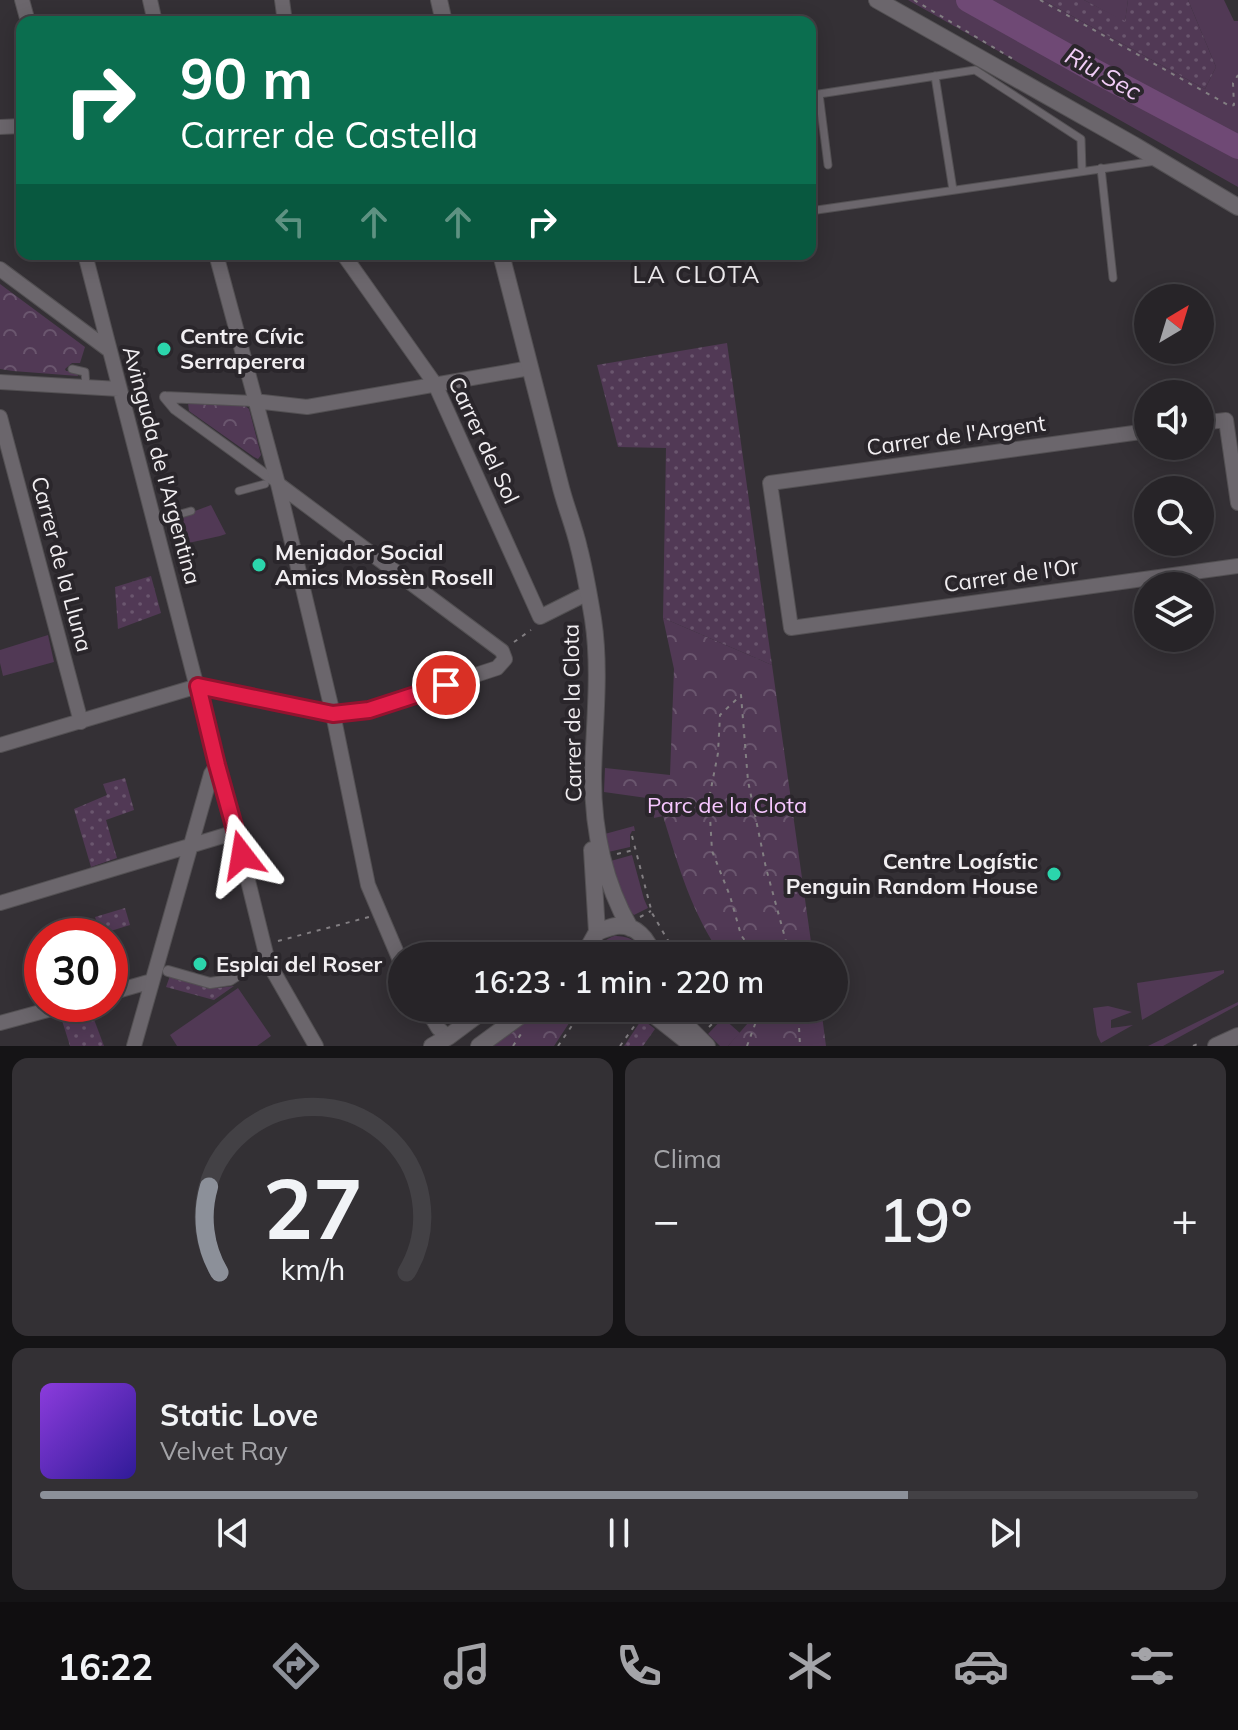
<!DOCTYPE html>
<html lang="es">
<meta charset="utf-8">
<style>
:root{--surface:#272428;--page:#333034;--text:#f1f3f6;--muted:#a4a4a8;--line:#434145;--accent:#8c9099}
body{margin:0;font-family:Mulish,sans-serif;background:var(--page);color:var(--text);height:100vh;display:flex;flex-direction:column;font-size:30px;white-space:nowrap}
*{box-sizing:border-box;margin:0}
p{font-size:26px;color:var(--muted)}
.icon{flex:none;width:44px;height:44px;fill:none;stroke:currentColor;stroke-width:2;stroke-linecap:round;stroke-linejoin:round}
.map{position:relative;height:1046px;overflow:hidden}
.details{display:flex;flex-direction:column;gap:12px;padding:12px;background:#151416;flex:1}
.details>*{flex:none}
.hud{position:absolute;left:16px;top:16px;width:800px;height:244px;border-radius:16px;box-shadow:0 4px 20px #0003,0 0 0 2px var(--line);background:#0b6e4f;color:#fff;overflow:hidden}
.needle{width:52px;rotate:38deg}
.controls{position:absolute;left:1134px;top:284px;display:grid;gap:16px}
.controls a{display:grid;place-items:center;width:80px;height:80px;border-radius:50%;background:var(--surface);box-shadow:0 4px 20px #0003,0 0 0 2px var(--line);font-size:40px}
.speed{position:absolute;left:24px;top:918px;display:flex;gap:16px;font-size:40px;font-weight:700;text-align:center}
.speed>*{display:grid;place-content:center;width:104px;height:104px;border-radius:50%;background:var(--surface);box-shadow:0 4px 20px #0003,0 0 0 2px var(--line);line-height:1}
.speed .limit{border:12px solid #d22;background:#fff;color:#111}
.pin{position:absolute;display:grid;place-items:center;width:68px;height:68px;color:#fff;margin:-34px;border:4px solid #fff;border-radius:50%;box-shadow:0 2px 8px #0007}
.me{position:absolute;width:88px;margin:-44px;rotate:346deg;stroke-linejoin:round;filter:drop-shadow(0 0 6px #0008)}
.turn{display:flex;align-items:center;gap:28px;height:168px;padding:0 32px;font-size:36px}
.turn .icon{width:104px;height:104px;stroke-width:2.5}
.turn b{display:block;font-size:56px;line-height:68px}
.lanes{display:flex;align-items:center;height:76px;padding:0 32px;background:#0003;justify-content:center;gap:40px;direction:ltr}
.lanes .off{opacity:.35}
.big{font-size:60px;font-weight:600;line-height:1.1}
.details .tile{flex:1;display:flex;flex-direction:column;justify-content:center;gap:12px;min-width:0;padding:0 28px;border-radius:16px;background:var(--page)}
.details .dial{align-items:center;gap:0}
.dial svg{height:208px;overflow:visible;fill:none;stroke:var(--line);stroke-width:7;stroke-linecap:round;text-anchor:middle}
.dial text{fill:var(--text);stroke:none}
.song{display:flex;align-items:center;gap:24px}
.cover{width:96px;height:96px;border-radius:12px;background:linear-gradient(135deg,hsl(270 70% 55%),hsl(250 70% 35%))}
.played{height:8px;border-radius:4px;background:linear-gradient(90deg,var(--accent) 75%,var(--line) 75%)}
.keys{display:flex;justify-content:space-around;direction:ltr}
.heat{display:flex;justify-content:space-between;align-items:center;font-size:44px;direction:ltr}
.details .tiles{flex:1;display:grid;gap:12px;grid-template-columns:1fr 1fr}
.tile:last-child{grid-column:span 2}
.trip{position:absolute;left:388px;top:942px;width:460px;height:80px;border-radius:40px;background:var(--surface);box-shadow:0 4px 20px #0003,0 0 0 2px var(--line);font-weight:600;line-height:80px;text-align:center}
.menu{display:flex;height:128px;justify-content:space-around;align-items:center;background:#100e10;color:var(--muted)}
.menu .icon{width:56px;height:56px}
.menu .current{color:var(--accent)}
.menu b{font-size:36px;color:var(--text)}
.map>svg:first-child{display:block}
</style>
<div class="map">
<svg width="1238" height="1046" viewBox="0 0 1238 1046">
<defs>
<pattern id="park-crowns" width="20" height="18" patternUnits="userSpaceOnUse" patternTransform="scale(2)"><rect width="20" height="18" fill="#513955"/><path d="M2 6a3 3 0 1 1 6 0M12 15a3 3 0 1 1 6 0" fill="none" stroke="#6a566e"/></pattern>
<pattern id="garden-dots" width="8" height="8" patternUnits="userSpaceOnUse" patternTransform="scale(2)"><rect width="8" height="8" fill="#513955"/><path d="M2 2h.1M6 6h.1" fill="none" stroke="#6a566e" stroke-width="1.8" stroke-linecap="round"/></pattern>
</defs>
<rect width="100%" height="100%" fill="#343035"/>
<path fill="#513955" d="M908,0H1043L1205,89L1216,67L1188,0H1224L1234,21H1238V187Z
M1084,0H1128L1125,22Z
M211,505L226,534L220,536L175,546L168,521Z
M48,635L54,662L3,676L0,663V650Z
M634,826L635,831H632L630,835V847L604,853L601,835Z
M632,855L644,899L648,908L634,915L622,903L607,862Z
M614,936C629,936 640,941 643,956H595C598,945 604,940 614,936Z
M1224,970V973L1142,1020L1137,983Z
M238,988L271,1036L257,1046H177L170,1035Z
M1238,1002V1005L1163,1046H1148Z
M1108,1006L1132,1012L1111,1020V1028L1133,1025L1101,1043L1097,1035L1093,1008Z
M723,1018L740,1033L728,1046H720L708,1034Z"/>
<path fill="url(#park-crowns)" d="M0,284L85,347L80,363H72L65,369L66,371H77L78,376L13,371L0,369Z
M188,403L244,405L249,409L261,455L258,459L254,457L189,411Z
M663,618L772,665L813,956H722C692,914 678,865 663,816L654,818V799L604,792L605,768L670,775L674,669Z
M558,1008H579L554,1046H490L530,1014Z
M761,1008H821L826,1046H728Z"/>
<path fill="url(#garden-dots)" d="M1043,0H1084L1125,21L1128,0H1188L1216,67L1205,89Z
M727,343L772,665L663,618L666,448L618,447L597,365Z
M151,576L161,613L118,629L115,587Z
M125,778L134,810L106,820L117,858L91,867L74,809L107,795L103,784Z
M125,908L130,925L101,934L95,917Z
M171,973L218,988L234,986L214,1000L166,987Z
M89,1006L104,1046H70L60,1014Z
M642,1019L655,1029L643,1046H624Z"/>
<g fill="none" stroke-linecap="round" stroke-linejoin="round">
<path stroke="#6f4975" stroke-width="24" d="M968,0L1093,70L1238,147"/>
<g stroke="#535053" stroke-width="9">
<path id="service" d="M935,76L953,190
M828,165L819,94L975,70L1081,139L1082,171
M1101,168L1113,278
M810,211L1156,161
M72,369L85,372L86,387
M239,491L265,484
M154,522L191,511"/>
</g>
<g stroke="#535053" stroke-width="12">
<path id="pedestrian" d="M165,397L175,409L277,483
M165,397L254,401
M168,971L210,983L230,980L254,964"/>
</g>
<g stroke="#535053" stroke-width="16">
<path id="minor" d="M22,0L28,22
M150,0L155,22
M282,0L285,22
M0,127L22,126
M85,254L217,765L236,832L268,962L316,1046
M216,254L278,484L333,714L368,885L402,965
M343,254L435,384L540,617L582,596
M0,269L109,350
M0,382L119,389
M254,401L307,407L530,368
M0,417L81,722
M1200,423L1226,420L1238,503
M1148,431L770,483L791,628L1238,566
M0,745L198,686L333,714L369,710L497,668L505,659L502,651L278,484
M0,903L236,832
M110,993L152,981
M426,1008L438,1028L448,1037
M0,1023L70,1004
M134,1046L211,774L217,765"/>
</g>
<g stroke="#535053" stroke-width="18">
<path id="tertiary" d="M439,0L444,22
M877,0L1134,145L1238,207
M501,254C521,331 540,407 560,484C565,505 574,526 579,548C585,571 589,595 593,619C601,671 594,724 593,777C593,830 604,882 630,928
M592,850L597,932
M586,956L588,948L597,932C603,930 610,927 616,926C636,924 648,939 653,956
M645,1008L693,1046
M675,1008L683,1022L707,1046
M432,1046L448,1037L487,1008
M479,1046L531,1008
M1216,1046L1238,1036"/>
</g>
<path stroke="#827e82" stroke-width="2" stroke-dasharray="4 6" stroke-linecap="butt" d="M914,0L1013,59
M1040,0L1230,106L1234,105L1233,83L1238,75
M514,642L531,630
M632,836L652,913L677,956
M617,854L634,850
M640,917L651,911
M278,941L369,917
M756,956L741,935L730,896L712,851L709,799L718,753L720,715L741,695L748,781L766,868L790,956
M717,1008L732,1022
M798,1008L800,1046
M709,1027L722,1014
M513,1046L521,1034
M558,1046L584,1008
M620,1046L638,1021
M747,1046L761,1008
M1193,1046L1202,1042"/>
<use href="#service" stroke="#6b666c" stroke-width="7"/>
<use href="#pedestrian" stroke="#6b666c" stroke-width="10"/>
<use href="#minor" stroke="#6b666c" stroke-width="14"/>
<use href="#tertiary" stroke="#6b666c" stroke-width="16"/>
</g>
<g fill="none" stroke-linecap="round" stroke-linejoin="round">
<g stroke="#92132f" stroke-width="20">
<path id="route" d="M242,855L217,765L198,686L333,714L369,710L446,685"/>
</g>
<use href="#route" stroke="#e11d48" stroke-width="14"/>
</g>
<g fill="#2bd5ac" stroke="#2a262b" stroke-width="3">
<circle cx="164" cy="349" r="8"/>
<circle cx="259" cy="565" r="8"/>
<circle cx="1054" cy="874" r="8"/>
<circle cx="200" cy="964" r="8"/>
</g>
<g text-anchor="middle" stroke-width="8" stroke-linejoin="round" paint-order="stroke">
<g font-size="22" font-weight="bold" fill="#f1eef1" stroke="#2a262b" text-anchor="start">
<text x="180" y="344">Centre Cívic<tspan x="180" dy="25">Serraperera</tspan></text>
<text x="275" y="560">Menjador Social<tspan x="275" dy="25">Amics Mossèn Rosell</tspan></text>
<text x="1038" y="869" text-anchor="end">Centre Logístic<tspan x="1038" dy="25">Penguin Random House</tspan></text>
<text x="216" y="972">Esplai del Roser</text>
</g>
<g font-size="22" fill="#f1eef1" stroke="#2a262b">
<text transform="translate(956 435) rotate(-8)" y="8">Carrer de l'Argent</text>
<text transform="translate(484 440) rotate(65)" y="8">Carrer del Sol</text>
<text transform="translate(162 465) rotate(75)" y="8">Avinguda de l'Argentina</text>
<text transform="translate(62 564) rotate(75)" y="8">Carrer de la Lluna</text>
<text transform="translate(1011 575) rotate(-8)" y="8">Carrer de l'Or</text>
<text transform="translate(572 713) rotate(-91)" y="8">Carrer de la Clota</text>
</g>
<g font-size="22" fill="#f7c7ff" stroke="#2a262b">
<text x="727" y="813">Parc de la Clota</text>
</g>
<g font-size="24" font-style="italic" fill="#f1cdf7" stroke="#2a262b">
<text transform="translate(1103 74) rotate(29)" y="8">Riu Sec</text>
</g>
<g font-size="24" letter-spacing="2" fill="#f1eef1" stroke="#2a262b">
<text x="697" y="283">LA CLOTA</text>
</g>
</g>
</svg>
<div class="controls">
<a><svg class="needle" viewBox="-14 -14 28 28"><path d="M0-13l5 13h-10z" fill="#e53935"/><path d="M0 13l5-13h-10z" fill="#a4a4a8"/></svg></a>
<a><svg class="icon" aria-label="sound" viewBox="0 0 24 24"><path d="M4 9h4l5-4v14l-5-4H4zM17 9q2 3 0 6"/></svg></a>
<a><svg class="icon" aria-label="search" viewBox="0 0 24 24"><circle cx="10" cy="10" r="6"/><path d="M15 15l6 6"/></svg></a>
<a><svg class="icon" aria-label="layers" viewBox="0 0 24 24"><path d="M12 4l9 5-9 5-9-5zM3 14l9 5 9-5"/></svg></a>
</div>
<div class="speed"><div class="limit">30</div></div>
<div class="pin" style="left:446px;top:685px;background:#d93025"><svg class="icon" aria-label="arrive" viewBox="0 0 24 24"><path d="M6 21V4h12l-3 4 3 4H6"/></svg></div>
<svg class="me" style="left:242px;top:855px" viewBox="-20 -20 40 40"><path d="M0-17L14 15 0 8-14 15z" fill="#e11d48" stroke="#fff" stroke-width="4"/></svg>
<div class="trip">16:23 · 1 min · 220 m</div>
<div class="hud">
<div class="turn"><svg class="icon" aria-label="right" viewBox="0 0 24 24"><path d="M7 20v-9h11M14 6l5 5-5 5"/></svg><div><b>90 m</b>Carrer de Castella</div></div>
<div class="lanes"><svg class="icon off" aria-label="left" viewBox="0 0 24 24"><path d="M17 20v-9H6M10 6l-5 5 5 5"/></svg><svg class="icon off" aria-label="ahead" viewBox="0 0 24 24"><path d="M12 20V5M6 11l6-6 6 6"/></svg><svg class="icon off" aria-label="ahead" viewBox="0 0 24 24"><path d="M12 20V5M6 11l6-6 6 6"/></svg><svg class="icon" aria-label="right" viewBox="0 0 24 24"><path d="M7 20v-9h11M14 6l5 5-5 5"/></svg></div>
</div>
</div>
<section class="details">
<div class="tiles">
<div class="tile dial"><svg viewBox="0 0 100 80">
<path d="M14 69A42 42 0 1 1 86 69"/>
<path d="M14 69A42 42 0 0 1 10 36" stroke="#8c9099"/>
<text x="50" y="56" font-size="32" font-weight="700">27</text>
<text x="50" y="72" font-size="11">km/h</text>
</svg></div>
<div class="tile"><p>Clima</p>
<div class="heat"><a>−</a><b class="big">19°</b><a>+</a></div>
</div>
<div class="tile">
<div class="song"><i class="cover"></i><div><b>Static Love</b><p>Velvet Ray</p></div></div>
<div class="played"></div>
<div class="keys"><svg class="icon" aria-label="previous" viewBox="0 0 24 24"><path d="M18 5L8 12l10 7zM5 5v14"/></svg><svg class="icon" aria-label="pause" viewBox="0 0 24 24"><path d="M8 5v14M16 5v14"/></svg><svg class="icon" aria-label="next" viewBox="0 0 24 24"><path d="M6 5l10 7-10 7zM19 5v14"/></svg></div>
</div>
</div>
</section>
<nav class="menu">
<b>16:22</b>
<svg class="icon current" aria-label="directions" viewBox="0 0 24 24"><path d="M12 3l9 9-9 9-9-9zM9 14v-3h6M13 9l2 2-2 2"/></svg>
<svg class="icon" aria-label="music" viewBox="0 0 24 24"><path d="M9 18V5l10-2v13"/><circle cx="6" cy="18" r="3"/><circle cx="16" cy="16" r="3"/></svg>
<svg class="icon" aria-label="phone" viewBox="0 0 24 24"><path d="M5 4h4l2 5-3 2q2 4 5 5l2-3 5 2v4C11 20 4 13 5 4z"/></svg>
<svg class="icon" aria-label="climate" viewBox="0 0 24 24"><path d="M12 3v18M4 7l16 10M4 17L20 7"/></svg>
<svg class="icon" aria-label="car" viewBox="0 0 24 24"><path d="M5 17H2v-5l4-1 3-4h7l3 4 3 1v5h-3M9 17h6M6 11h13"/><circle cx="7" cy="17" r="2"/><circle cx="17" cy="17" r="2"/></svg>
<svg class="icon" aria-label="filters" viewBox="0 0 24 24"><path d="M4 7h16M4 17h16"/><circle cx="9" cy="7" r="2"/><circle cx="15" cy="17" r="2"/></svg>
</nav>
